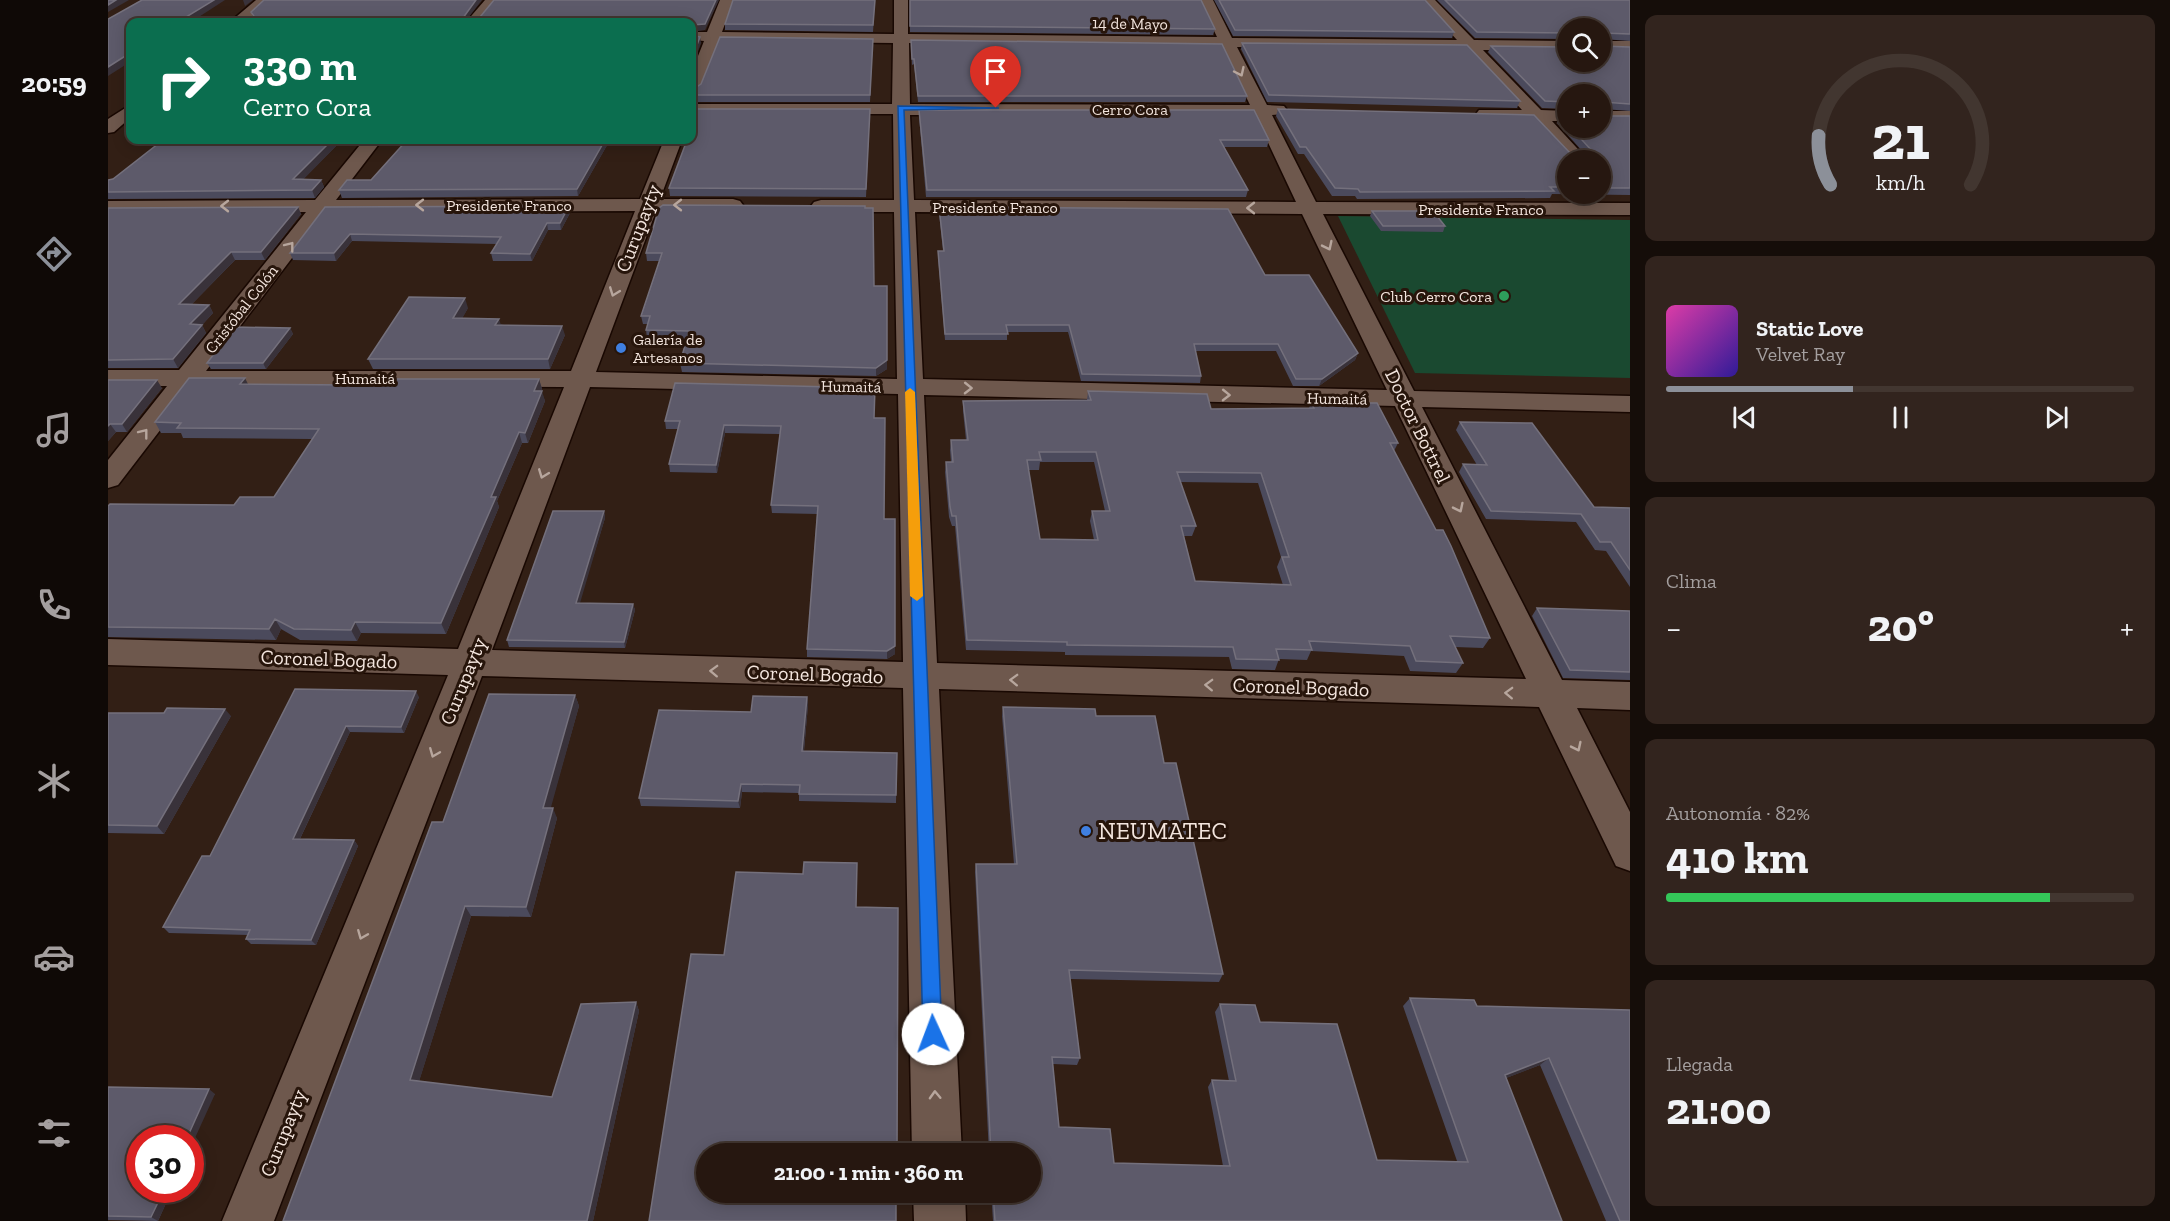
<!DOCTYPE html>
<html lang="es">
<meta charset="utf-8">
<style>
:root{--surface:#261710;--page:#32241e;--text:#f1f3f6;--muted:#a49f9f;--line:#423630;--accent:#8c9099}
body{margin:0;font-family:"Zilla Slab",serif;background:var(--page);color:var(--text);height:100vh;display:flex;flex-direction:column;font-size:22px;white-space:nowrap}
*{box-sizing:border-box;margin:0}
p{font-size:20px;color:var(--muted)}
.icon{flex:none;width:33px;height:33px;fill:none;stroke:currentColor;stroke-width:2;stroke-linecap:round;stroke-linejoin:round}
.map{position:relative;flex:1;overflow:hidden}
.drawer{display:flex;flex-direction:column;gap:15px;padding:15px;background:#150d09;width:540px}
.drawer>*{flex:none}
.top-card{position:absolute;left:18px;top:18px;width:570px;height:126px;border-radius:12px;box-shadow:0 3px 15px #0003,0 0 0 2px var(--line);background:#0b6e4f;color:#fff;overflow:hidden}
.buttons{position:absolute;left:1449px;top:18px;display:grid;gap:12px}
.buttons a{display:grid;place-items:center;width:54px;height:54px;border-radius:50%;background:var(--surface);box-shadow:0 3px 15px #0003,0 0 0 2px var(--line);font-size:30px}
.speed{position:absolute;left:18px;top:1125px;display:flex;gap:12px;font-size:30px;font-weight:700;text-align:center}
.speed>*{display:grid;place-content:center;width:78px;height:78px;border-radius:50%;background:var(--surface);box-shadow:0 3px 15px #0003,0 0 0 2px var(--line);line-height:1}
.speed .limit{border:9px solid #d22;background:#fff;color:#111}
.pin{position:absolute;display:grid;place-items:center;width:51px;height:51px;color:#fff;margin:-62px -26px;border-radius:50% 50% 50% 0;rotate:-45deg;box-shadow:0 0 6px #0007}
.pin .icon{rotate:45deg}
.me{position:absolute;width:66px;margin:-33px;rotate:358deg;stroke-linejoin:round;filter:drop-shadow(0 0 4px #0008)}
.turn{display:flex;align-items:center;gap:21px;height:126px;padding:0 18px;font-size:27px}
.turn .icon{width:78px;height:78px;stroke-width:2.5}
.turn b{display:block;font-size:42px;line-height:51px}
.big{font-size:45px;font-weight:700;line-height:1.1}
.drawer .tile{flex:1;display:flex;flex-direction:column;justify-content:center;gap:9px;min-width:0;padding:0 21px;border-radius:12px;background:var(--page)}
.drawer .dial{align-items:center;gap:0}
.dial svg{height:156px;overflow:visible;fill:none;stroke:var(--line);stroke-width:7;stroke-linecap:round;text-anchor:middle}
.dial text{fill:var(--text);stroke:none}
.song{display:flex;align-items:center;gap:18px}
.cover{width:72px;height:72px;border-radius:9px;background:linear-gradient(135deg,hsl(320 70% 55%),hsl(250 70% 35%))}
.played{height:6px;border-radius:3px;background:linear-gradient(90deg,var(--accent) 40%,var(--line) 40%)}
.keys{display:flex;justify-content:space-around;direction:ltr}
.heat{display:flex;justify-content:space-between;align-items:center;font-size:33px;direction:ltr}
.charge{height:9px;border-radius:4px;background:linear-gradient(90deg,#34c759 82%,var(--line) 0)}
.trip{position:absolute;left:588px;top:1143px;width:345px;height:60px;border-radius:30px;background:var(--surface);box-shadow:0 3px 15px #0003,0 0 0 2px var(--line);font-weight:700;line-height:60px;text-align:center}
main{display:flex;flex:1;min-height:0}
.tab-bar{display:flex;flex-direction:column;width:108px;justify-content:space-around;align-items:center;background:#0f0906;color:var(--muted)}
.tab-bar .icon{width:42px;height:42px}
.tab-bar .selected{color:var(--accent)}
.tab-bar b{font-size:27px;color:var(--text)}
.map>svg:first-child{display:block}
</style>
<main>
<nav class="tab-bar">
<b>20:59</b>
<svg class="icon selected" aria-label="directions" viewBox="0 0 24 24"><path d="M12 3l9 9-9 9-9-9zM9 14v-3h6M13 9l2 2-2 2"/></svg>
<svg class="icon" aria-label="music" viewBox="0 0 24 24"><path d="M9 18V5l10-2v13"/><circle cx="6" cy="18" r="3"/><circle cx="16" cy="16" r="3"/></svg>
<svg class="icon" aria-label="phone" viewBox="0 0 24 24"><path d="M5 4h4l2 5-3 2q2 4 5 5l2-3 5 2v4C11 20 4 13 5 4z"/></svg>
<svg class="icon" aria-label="climate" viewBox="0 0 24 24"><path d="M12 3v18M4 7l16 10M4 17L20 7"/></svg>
<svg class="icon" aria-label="car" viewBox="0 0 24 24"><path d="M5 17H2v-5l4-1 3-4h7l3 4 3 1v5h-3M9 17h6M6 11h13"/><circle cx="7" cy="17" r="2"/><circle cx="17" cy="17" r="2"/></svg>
<svg class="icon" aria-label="filters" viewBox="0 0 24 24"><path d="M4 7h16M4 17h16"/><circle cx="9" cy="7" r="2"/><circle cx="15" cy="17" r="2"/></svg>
</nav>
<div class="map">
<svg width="1522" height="1221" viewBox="0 0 1522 1221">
<rect width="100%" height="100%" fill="#321f15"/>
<path fill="#1a4930" d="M1230,216L1522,220V378L1307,373Z"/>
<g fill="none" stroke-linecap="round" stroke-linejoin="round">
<g stroke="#190802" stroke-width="3">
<path id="minor" d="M148,0H163L137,22H122Z
M377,0H392L372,22H358Z
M612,0H626L614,32L786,34V0H800V34L1109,37L1091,0H1105L1124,38L1349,40L1312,0H1327L1366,40L1460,41V51L1375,50L1433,110L1460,111V121H1444L1480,160H1461L1424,120L1371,118L1368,114L1371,110H1414L1357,49L1129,47L1159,105L1176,106L1179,110L1176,114L1164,115L1208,202L1522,203V215L1215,214L1306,391L1522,396V412L1314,407L1454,680L1522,682V710L1469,708L1522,812V871L1508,866L1431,707L831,689L854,1154H804L795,688L374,676L166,1221H114L340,675L0,665V639L350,649L456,387L86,386L10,485L0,488V460L59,386H0V370H71L198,212L0,213V201L207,200L256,140H274L228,200L532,199L556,140H574L552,199H625L632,201L635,205L632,209L625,211H548L488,372L789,379L786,212H713L706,210L703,206L706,202L713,200H786L785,114H584V104H784L785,43L611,41L592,90L584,95V71L596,41L584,40V32H599ZM801,43L1114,47L1142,105L802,104ZM802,115H1147L1188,202L806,200ZM527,211L463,371H98L219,212ZM807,212L1194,214L1279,390L815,379ZM482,387L790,394L795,662L384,650ZM816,395L1287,406L1418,679L829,663Z
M1492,41H1522V51H1492Z
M22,105V118L6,132L0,133V119Z
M1492,111H1522V121H1492Z
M805,1192H857L858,1221H806Z"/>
</g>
<use href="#minor" fill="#6e584d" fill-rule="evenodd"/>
</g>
<path fill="#4b4a5c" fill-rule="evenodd" d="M767,0L765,32L617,30V24Z
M802,0L1107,29L1105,35L802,32Z
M1106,0H1317L1346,32L1344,38L1125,36Z
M1329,0H1522V41L1494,39L1493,46L1522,47V111L1495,109L1494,116H1522V195L1444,194L1442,198L1249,199L1247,196H1224L1196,154H1190L1168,116L1170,109L1463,154L1476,153L1449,123L1452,116H1460V128H1492L1460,94V109L1434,108L1380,52L1383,46L1492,62L1460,28V39L1367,38ZM1460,160H1492V194H1460Z
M765,39L762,102H584V90Z
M803,40L1139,96L1137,102H810L806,64L804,65Z
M1134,43L1412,101L1409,108L1159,102L1133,49Z
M584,109H762L758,197L562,196L561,188L584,140Z
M811,110L1161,140L1159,147H1116L1140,190L1138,197H818L811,116Z
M234,140L195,179L213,180L216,187L207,198L0,199V180L5,179Z
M299,140H502L470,196L234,198L231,190L263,180Z
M461,206L462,213L453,230H440L424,261H385L383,253L389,244L244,241L228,261L185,260L182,253L217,207Z
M190,207L193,214L157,260H127L83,305H101L105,313L94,325L98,333L70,368H0V208Z
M831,207L1157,275L1250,353L1247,360L1211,386H1185L1168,351H1087L1093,376L1092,383L973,381L960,332H899V340H837L830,257V251H835L831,213Z
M551,208L766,286L779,369L768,376L574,372L572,363L579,339L539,338L538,330L540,324H535L533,316L552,261H539L538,253Z
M1264,211L1337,226L1335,232L1273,231L1262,216Z
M360,308L354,318L457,335L442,369H265L260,359Z
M182,328L185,334L158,369H103L99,363Z
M431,379L434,389L433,391L437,401L420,443H414L389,501L391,507L338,634L253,633L249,641L192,640L173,629L168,640L0,637V506L126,505L166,497L204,439L75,438L73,433H53L47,422L140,384L243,385Z
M0,380L54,388L19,432H8L0,441Z
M980,391L1103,409L1201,408L1203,403L1290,443L1286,451L1382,638L1375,648L1347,647L1355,663L1348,673L1302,671L1296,656L1203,651L1199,660L1171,659L1167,670L1124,669L1121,657L957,655V652L858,650L847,526H844L841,517L837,472L838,462H843L842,450L843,440H858L855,411V401L979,400ZM932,462H986L997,511H984L982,521L986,540L932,539L921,470H931ZM1072,482L1150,483L1173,557L1169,567L1175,585L1087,581L1076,536H1084L1088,526Z
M766,418L776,519L787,654L779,659L699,657V649L709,514L664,513L663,505L672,434L617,433L609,473L562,472L561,464L570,429H558L557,421Z
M1352,422L1486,507L1522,508V587L1498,551L1487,550L1468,522L1378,519L1351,472L1355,464L1369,465L1348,430Z
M496,511L497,518L471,603L525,604L527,610L517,648L401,647L399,640Z
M1429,608L1522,611V680L1455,678L1424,616Z
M187,689L311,697L296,733L242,732L192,839L246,840L250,846L208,945L143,944L138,939L140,935L61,933L55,927L102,856Z
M467,695L471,706L442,808L449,818L423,917L363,916L311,1081L444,1097L528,1002L531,1011L485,1221H175L335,822Z
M699,697L700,705L696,751L789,753L788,803L691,801V793L634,792L632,808L533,806L531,798L643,712Z
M895,707L988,716L1056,763L1115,974L1111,982L962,979L972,1058L969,1065L945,1064L951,1127L1006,1163L1115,1166L1100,1087L1104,1080L1121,1081L1107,1012L1112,1004L1152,1022L1269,1160L1349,1161L1295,1006L1302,998L1369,1006L1522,1010V1221H1498L1432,1065L1398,1078L1454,1221H885L883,1192H922V1154H881L867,872L868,864H906L894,716Z
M0,713L123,716L56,834L0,833Z
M0,1087L107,1094L32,1190H64L50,1221L0,1220Z"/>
<path fill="#39323a" d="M8,0H21L0,12V5Z
M106,0H117L83,22H70Z
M135,0H145L137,6Z
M368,0H374L357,22L355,18Z
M608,0H611L597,30L584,32V25Z
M592,37L593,43L584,67V58Z
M22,53V62L0,76V67Z
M224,140H234L188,187L185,179Z
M497,140H502L470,196L469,189Z
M213,180L216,187L207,198L204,190Z
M461,206L462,213L453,230L452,223Z
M190,207L193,214L157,260L153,252Z
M439,223L440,230L424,261L422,254Z
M242,234L244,241L228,261L226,253Z
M123,252L127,260L75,313L71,304Z
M357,298L360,308L349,328L345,318Z
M101,305L105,313L94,325L98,333L70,368L65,359L82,324Z
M391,319L394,328L387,325Z
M454,326L457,335L442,369L440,359Z
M182,328L185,334L158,369L155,363Z
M1250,353L1247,360L1211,386L1214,379Z
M779,360V369L768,376V368Z
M137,378L142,388L132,384Z
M431,379L434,389L428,401L426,391Z
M49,380L54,388L19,432L14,424Z
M434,391L437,401L420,443L417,433Z
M2,424L8,432L0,441V426Z
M616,425L617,433L609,473L608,465Z
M411,432L414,443L389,501L391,507L338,634L333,623L383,497Z
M496,511L497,518L470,610L468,603Z
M525,604L527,610L517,648L516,642Z
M167,619L173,629L168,640L161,629Z
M247,622L253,633L249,641L243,630Z
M787,646V654L779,659V651Z
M308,691L311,697L296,733L293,727Z
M467,695L471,706L440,818L435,808Z
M699,697L700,705L695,759L694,751Z
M117,709L123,716L56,834L49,826Z
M238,726L242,732L189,845L185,839Z
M633,784L634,792L632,808L630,801Z
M445,808L449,818L423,917L418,907Z
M246,840L250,846L208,945L203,940Z
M357,906L363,916L309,1088L302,1080Z
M528,1002L531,1011L485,1221H479Z
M1441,1058L1432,1065L1388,1082L1397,1075Z
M101,1089L107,1094L82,1149V1138H79Z
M56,1190H64L50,1221L43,1217Z"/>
<path fill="#5d5a6a" stroke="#74707c" stroke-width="1.5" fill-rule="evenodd" d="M0,0H8L0,5Z
M34,0H106L70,22H22V53L0,67V19Z
M156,0H368L355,18L372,17L386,0H608L597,24L584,25V22H150L143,12Z
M625,0H767L765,25L617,24Z
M802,0H1093L1107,29L802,26Z
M1111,0H1317L1346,32L1127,30Z
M1337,0H1522V34L1495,33L1493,46L1522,47V104L1495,102L1494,116H1522V188H1492V160H1460V187H1442L1446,191L1252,192L1250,189L1227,188L1198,147H1192L1170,109L1426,115L1463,154L1486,153L1463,128H1492V94H1460V102L1437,101L1383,46L1460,47V62H1492V28H1460V33L1369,32Z
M584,35L592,37L584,58Z
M612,37L765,39L762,95H584V90L593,84Z
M803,40L1114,44L1139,96H810L806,59H804Z
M1134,43L1359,45L1412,101L1161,95Z
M584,109H762L758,189L561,188L579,140H584V126L585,122H584Z
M811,110H1146L1161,140H1112L1140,190H819Z
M1452,116H1460V124Z
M55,140H224L185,179L213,180L204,190L0,192V180L5,179Z
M299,140H497L469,189L231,190L239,180H263Z
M555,205L757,206V208H765L766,286H779V360L768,368L572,363L581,331L538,330L542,316H533L554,253H538L551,208Z
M461,206L452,223H439L422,254L383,253L393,237L242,234L226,253H182L217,207Z
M190,207L153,252H123L71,304L101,305L82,324L94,325L65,359L0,360V208Z
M831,207L1120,209L1157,275H1201L1250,353L1214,379H1188L1170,344H1086L1093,376L974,374L961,325H898L900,334H837L830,251H836Z
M1264,211H1325L1337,226H1275Z
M301,297L357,298L345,318L391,319L387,325L454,326L440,359H260Z
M127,327L182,328L155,363H99Z
M81,378H137L132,384L243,385L247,379H431L426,391H434L417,433L411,432L383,497H388L333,623L247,622L243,630L186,629L167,619L161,629L0,627V506L2,504L126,505L132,497H166L211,429L69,428L73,423L47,422Z
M0,380H49L14,424H2L0,426Z
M567,383L767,388L766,418H777L776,519H787V646L779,651L699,649L710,506L663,505L673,426L616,425L608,465L561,464L572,421H557Z
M980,391L1099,394L1103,409L1206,408L1203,403H1269L1290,443H1282L1328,530H1335L1343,546L1382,638L1342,636L1355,663L1308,661L1302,646L1201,641L1204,650L1168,649L1171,660L1128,659L1125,647L959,645V642L859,640L848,516H844L842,507L838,462H845L843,440H860L855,401L983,400ZM931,452H988L1002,511H984L990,540L932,539L919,460H933ZM1069,472L1153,473L1181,557H1174L1183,585L1087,581L1073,526H1088Z
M1352,422L1424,423L1486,507L1522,508V570L1503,542H1492L1473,514L1383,511L1355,464L1379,465Z
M445,511H496L468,603L525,604L516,642L399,640Z
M1429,608L1522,611V672L1462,670Z
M187,689L308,691L293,727L238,726L185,839L246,840L203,940L138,939L142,930L55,927L94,856H102Z
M381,694L467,695L435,808H445L418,907L357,906L302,1080L444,1097L473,1004L528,1002L479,1221H175L324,822H335Z
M645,696L699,697L694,751L789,753L788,795L691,794L692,785L633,784L630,801L531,798L551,710L643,712Z
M895,707L987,709L988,716H1047L1056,763H1068L1115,974L961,970L972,1058L944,1057L951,1127L1002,1129L1006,1163L1122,1166L1104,1080L1128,1081L1112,1004L1147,1005L1152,1022L1229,1024L1269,1160L1360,1162L1302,998L1366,1000L1369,1006L1522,1010V1221H1512L1441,1058L1397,1075L1454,1221H887L885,1192H922V1154H883L868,864H909Z
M59,708L117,709L49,826L0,825V713H56Z
M696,862L749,863L748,907L790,908L789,1154H598V1192H788V1221H541L583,954L616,955L628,872L695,874Z
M0,1087L101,1089L79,1138H32V1190H56L43,1217L0,1216Z"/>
<defs><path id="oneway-chevron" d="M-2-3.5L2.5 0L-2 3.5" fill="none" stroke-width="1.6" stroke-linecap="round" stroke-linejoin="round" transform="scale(1.5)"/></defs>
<g stroke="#b7a69d">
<use href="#oneway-chevron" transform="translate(1132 72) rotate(65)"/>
<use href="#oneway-chevron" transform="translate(312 205) rotate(180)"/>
<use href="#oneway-chevron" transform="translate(570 205) rotate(-180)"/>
<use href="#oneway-chevron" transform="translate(117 206) rotate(180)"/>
<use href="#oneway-chevron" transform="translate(1143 208) rotate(-180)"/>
<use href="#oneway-chevron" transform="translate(182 246) rotate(-52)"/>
<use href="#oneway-chevron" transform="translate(1220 246) rotate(64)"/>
<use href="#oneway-chevron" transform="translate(506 292) rotate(111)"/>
<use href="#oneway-chevron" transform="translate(860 388) rotate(1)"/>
<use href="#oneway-chevron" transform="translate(1118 395) rotate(1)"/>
<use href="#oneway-chevron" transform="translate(36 433) rotate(-52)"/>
<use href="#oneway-chevron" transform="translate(435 474) rotate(111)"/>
<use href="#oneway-chevron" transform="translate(1351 508) rotate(64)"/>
<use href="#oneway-chevron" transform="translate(606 671) rotate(-178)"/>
<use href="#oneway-chevron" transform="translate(906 680) rotate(-178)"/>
<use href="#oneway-chevron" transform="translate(1101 685) rotate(-178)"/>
<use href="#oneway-chevron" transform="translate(1401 693) rotate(-178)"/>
<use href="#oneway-chevron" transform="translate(1469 747) rotate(64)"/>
<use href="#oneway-chevron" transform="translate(326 753) rotate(112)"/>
<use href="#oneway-chevron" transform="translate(254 935) rotate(112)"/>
<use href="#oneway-chevron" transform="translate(827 1095) rotate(-92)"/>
</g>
<path fill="#1a73e8" stroke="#114b97" stroke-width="1.5" d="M790,106L891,108L796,110L834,1034L831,1041L825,1044L818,1041L815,1034Z"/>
<path fill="#f59e0b" d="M802,388L807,392L815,596L809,601L802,596L797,392Z"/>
<circle fill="#2e9e5b" stroke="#27150b" stroke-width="2" cx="1396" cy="296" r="6"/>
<g fill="#3f7fe0" stroke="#27150b" stroke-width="2">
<circle cx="513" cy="348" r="6"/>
<circle cx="978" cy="831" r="6"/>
</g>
<g text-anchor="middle" stroke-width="6" stroke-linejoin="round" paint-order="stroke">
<g font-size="16" fill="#f3e5de" stroke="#27150b">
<text transform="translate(1022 23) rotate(1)" y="6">14 de Mayo</text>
<text x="1022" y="115">Cerro Cora</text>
<text x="401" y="211">Presidente Franco</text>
<text x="887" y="213">Presidente Franco</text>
<text x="1373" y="215">Presidente Franco</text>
<text transform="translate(133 309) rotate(-52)" y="6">Cristóbal Colón</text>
<text x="257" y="384">Humaitá</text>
<text transform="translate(743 386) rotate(1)" y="6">Humaitá</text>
<text transform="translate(1229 398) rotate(1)" y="6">Humaitá</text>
</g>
<g font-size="16" fill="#f3e5de" stroke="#27150b" text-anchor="end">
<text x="1384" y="302">Club Cerro Cora</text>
<text x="525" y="345" text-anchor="start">Galería de<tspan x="525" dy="18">Artesanos</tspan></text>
</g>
<g font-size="20" fill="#f3e5de" stroke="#27150b">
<text transform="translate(530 228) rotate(-69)" y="7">Curupayty</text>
<text transform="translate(1310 426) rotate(64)" y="7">Doctor Bottrel</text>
<text transform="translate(221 659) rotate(2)" y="7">Coronel Bogado</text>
<text transform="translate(707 674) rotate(2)" y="7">Coronel Bogado</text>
<text transform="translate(355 681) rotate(-68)" y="7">Curupayty</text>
<text transform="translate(1193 687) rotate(2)" y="7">Coronel Bogado</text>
<text transform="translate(175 1133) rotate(-68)" y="7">Curupayty</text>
</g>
<g font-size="24" fill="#f3e5de" stroke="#27150b" text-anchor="start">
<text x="990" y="839">NEUMATEC</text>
</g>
</g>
</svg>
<div class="buttons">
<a><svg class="icon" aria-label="search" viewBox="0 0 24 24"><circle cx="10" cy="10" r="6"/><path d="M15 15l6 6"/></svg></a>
<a>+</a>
<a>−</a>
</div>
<div class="speed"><div class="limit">30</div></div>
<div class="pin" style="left:888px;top:108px;background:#d93025"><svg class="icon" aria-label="arrive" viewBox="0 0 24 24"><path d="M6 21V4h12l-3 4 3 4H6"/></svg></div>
<svg class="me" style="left:825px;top:1034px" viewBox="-20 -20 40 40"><circle r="19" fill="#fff"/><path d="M0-13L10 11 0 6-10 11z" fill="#1a73e8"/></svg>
<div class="trip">21:00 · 1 min · 360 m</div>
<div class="top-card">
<div class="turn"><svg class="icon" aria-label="right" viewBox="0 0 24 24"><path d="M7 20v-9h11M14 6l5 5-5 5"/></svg><div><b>330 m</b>Cerro Cora</div></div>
</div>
</div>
<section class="drawer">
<div class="tile dial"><svg viewBox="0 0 100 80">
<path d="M14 69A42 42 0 1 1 86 69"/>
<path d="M14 69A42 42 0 0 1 8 44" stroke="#8c9099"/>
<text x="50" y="56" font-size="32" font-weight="700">21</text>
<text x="50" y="72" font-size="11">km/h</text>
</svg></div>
<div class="tile">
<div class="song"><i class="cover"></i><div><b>Static Love</b><p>Velvet Ray</p></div></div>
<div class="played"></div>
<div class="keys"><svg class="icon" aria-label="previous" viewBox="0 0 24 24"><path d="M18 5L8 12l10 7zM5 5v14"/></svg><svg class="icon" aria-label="pause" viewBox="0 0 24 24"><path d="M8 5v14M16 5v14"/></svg><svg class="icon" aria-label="next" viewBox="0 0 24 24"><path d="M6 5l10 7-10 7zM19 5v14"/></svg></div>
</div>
<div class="tile"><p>Clima</p>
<div class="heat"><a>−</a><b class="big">20°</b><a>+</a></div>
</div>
<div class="tile"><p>Autonomía · 82%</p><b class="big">410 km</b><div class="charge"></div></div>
<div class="tile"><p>Llegada</p><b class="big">21:00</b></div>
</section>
</main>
